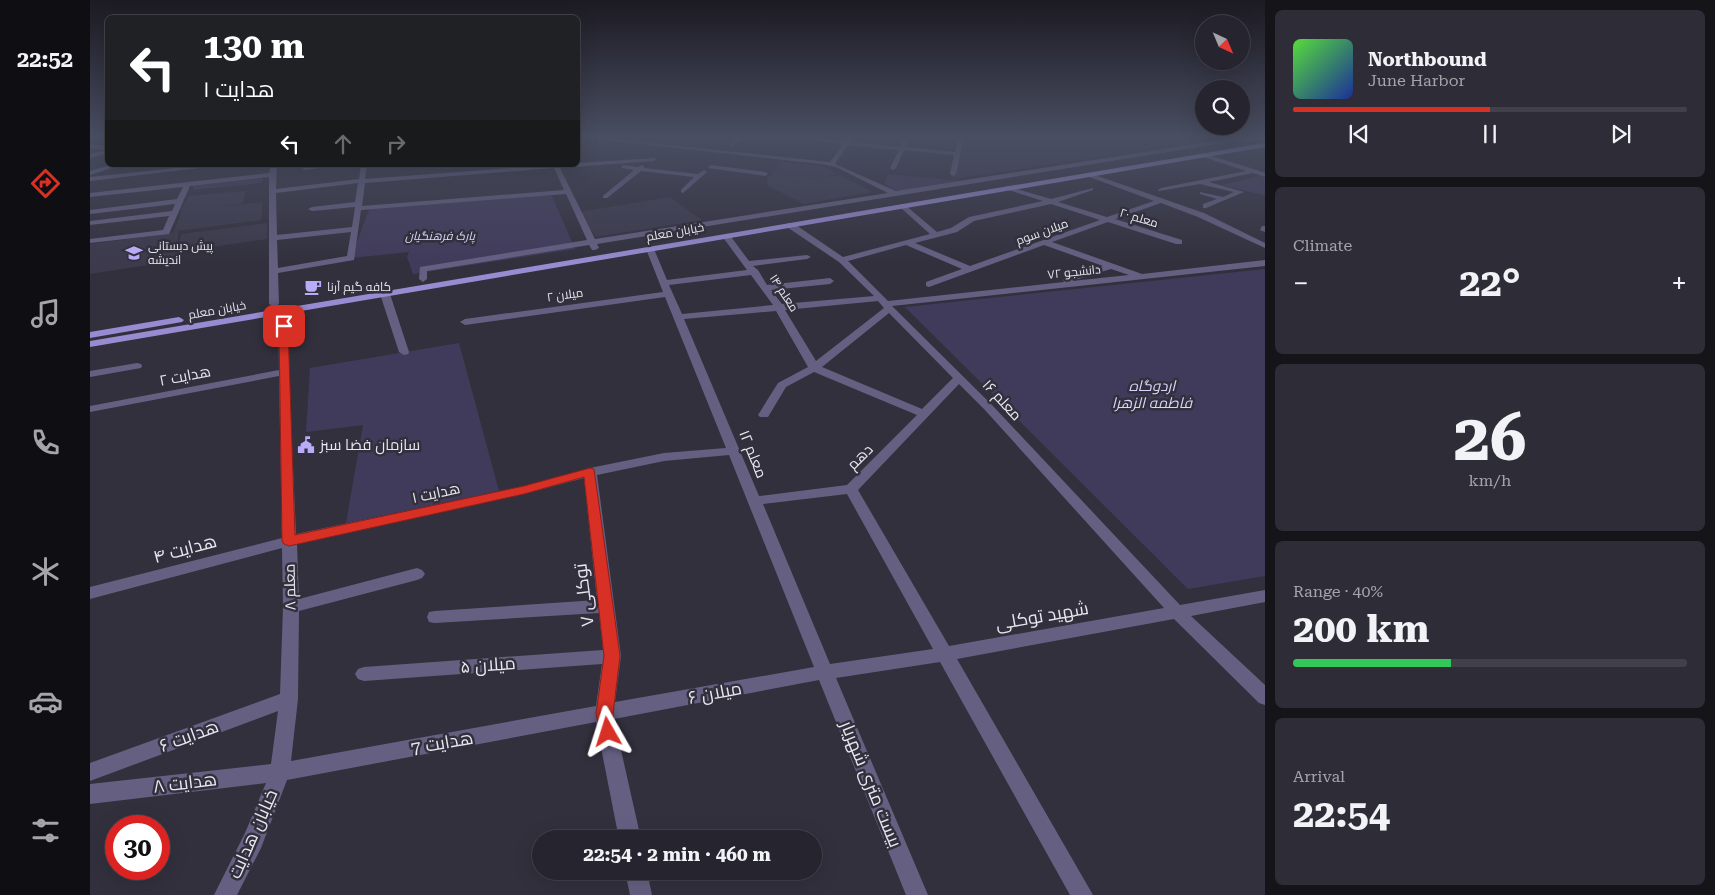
<!DOCTYPE html>
<meta charset="utf-8">
<style>
:root{--surface:#26242e;--page:#2e2c36;--text:#f1f3f6;--muted:#a4a4aa;--line:#42414a;--accent:#d93025}
body{margin:0;font-family:"Roboto Serif",Cairo,serif;background:var(--page);color:var(--text);height:100vh;display:flex;flex-direction:column;font-size:19px;white-space:nowrap}
*{box-sizing:border-box;margin:0}
p{font-size:16px;color:var(--muted)}
.icon{flex:none;width:28px;height:28px;fill:none;stroke:currentColor;stroke-width:2;stroke-linecap:round;stroke-linejoin:round}
.map{position:relative;flex:1;overflow:hidden}
.sheet{display:flex;flex-direction:column;gap:10px;padding:10px;background:#151419;width:450px}
.sheet>*{flex:none}
.top-card{position:absolute;left:15px;top:15px;width:475px;height:152px;border-radius:8px;box-shadow:0 5px 20px #0002,0 0 0 1px var(--line);background:#202124;color:#fff;overflow:hidden}
.needle{width:32px;rotate:136deg}
.buttons{position:absolute;left:1105px;top:15px;display:grid;gap:10px}
.buttons a{display:grid;place-items:center;width:55px;height:55px;border-radius:50%;background:var(--surface);box-shadow:0 5px 20px #0002,0 0 0 1px var(--line);font-size:25px}
.speed{position:absolute;left:15px;top:815px;display:flex;gap:10px;font-size:25px;font-weight:700;text-align:center}
.speed>*{display:grid;place-content:center;width:65px;height:65px;border-radius:50%;background:var(--surface);box-shadow:0 5px 20px #0002,0 0 0 1px var(--line);line-height:1}
.speed .limit{border:8px solid #d22;background:#fff;color:#111}
.pin{position:absolute;display:grid;place-items:center;width:42px;height:42px;color:#fff;margin:-21px;border-radius:10px;box-shadow:0 2px 8px #0006}
.me{position:absolute;width:55px;margin:-28px;rotate:354deg;stroke-linejoin:round;filter:drop-shadow(0 0 4px #0008)}
.turn{display:flex;align-items:center;gap:18px;height:105px;padding:0 15px;font-size:22px}
.turn .icon{width:65px;height:65px;stroke-width:2.5}
.turn b{display:block;font-size:35px;line-height:42px}
.lanes{display:flex;align-items:center;height:48px;padding:0 15px;background:#0003;justify-content:center;gap:25px;direction:ltr}
.lanes .off{opacity:.35}
.big{font-size:38px;font-weight:700;line-height:1.1}
.sheet .tile{flex:1;display:flex;flex-direction:column;justify-content:center;gap:8px;min-width:0;padding:0 18px;border-radius:8px;background:var(--page)}
.sheet .dial{align-items:center;gap:0}
.dial b{font-size:65px;line-height:1}
.song{display:flex;align-items:center;gap:15px}
.cover{width:60px;height:60px;border-radius:8px;background:linear-gradient(135deg,hsl(110 70% 55%),hsl(230 70% 35%))}
.played{height:5px;border-radius:2px;background:linear-gradient(90deg,var(--accent) 50%,var(--line) 50%)}
.keys{display:flex;justify-content:space-around;direction:ltr}
.heat{display:flex;justify-content:space-between;align-items:center;font-size:28px;direction:ltr}
.charge{height:8px;border-radius:4px;background:linear-gradient(90deg,#34c759 40%,var(--line) 0)}
.trip{position:absolute;left:442px;top:830px;width:290px;height:50px;border-radius:25px;background:var(--surface);box-shadow:0 5px 20px #0002,0 0 0 1px var(--line);font-weight:700;line-height:50px;text-align:center}
main{display:flex;flex:1;min-height:0}
.tab-bar{display:flex;flex-direction:column;width:90px;justify-content:space-around;align-items:center;background:#0f0e12;color:var(--muted)}
.tab-bar .icon{width:35px;height:35px}
.tab-bar .selected{color:var(--accent)}
.tab-bar b{font-size:22px;color:var(--text)}
.map>svg:first-child{display:block}
</style>
<main>
<nav class="tab-bar">
<b>22:52</b>
<svg class="icon selected" aria-label="directions" viewBox="0 0 24 24"><path d="M12 3l9 9-9 9-9-9zM9 14v-3h6M13 9l2 2-2 2"/></svg>
<svg class="icon" aria-label="music" viewBox="0 0 24 24"><path d="M9 18V5l10-2v13"/><circle cx="6" cy="18" r="3"/><circle cx="16" cy="16" r="3"/></svg>
<svg class="icon" aria-label="phone" viewBox="0 0 24 24"><path d="M5 4h4l2 5-3 2q2 4 5 5l2-3 5 2v4C11 20 4 13 5 4z"/></svg>
<svg class="icon" aria-label="climate" viewBox="0 0 24 24"><path d="M12 3v18M4 7l16 10M4 17L20 7"/></svg>
<svg class="icon" aria-label="car" viewBox="0 0 24 24"><path d="M5 17H2v-5l4-1 3-4h7l3 4 3 1v5h-3M9 17h6M6 11h13"/><circle cx="7" cy="17" r="2"/><circle cx="17" cy="17" r="2"/></svg>
<svg class="icon" aria-label="filters" viewBox="0 0 24 24"><path d="M4 7h16M4 17h16"/><circle cx="9" cy="7" r="2"/><circle cx="15" cy="17" r="2"/></svg>
</nav>
<div class="map">
<svg width="1175" height="895" viewBox="0 0 1175 895">
<rect width="100%" height="100%" fill="#32303d"/>
<path fill="#3c3a4c" d="M871,138H1133L1087,145L1066,146L1063,149L862,179L872,144L870,143Z
M691,162L733,166L747,174L700,183L749,175L783,192L713,204L679,186L676,181Z
M156,191L153,203L135,206L173,202L171,220L88,231V247L91,234L177,223V239L88,252L84,261L0,274V244L83,233L92,211L90,210L99,196Z
M580,197L612,220L506,237L488,212Z"/>
<path fill="#413b5b" d="M798,174L869,181L808,191L794,184Z
M1170,176L1175,177V194L1173,195L1132,185Z
M173,178L172,183L103,190V185Z
M422,196H462L485,249L323,274L317,257L319,252L261,258L280,207Z
M1175,269V576L1098,589L815,307Z
M369,343L409,491L256,523L273,425L216,432L220,368Z"/>
<g fill="none" stroke-linecap="round" stroke-linejoin="round">
<path fill="#656082" fill-rule="evenodd" d="M496,138H514L740,162L753,144L701,138L755,141L757,138H763L760,142L810,147L814,138H820L816,147L865,152L868,138H874L866,174L863,176L860,174L864,155L814,150L806,168L803,170L800,168L809,150L758,145L745,164L806,191L1143,138H1175V140L1146,141L507,244L509,248L505,250H502L499,245L337,271V279L333,282L329,279L330,267L497,240L476,194L271,210L264,260L188,273L189,304L184,307L179,304V177L100,186L79,234L0,243V239L73,230L79,216L0,225V221L82,211L85,204L0,214V210L87,199L93,187L0,197V193L179,173L181,165H187L186,189L269,179L271,165H277L275,179L460,165H488V163L566,158L564,161L470,168L505,239L798,193L746,167L731,164ZM464,168L474,190L272,206L275,183ZM268,183L265,202L222,207L218,209L222,211L265,207L262,227L187,235L186,193ZM261,232L257,256L188,268L187,240Z
M646,138H652L643,146H639V144Z
M0,144L18,146V153L0,158V154L17,150L0,148Z
M1112,153L1167,170L1175,173V177L1163,173L1119,182L1154,192L1116,208H1113V204L1127,199L1110,194V192L1133,197L1144,192L1110,184L1069,191L1068,190L1071,188L1156,171L1110,156Z
M21,165H31L0,175V171Z
M114,165H135L0,181V177Z
M226,165H248L215,170L212,168Z
M533,165L548,167L552,165L555,168L608,174L614,170L617,172L593,193L591,192V190L604,177L551,171L517,198H513V196L544,170L531,168Z
M620,165L675,172L678,174L675,176L618,168Z
M999,173L1114,213L1175,243V248L1108,217L1071,203L1025,219L1092,240V244H1086L1018,222L962,242L1052,274L1175,260V266L802,306L902,405L1090,605L1175,590V602L1101,616L1175,685V705L1169,703L1084,619L867,659L1003,895H980L850,662L746,678L838,895H816L729,680L524,719L551,839H529L506,722L197,780L171,848L147,895H124L155,833L176,783L0,804V784L181,764L188,711L0,781V763L190,694L193,607L192,548L0,599V587L192,538L189,376L0,412V406L189,370L188,311L190,309H196L206,534L434,486L500,468L574,453L636,448L575,297L375,325L370,322L375,319L573,292L556,249L560,247L564,249L577,280L657,270L632,236L636,234H639L659,261L717,255L721,257L717,259L663,266L668,270L677,285L740,278L744,281L740,284L681,290L692,304L784,296L749,262L697,227V223H703L753,257L840,234L811,208V204H814L847,232L861,228L879,217L953,201L915,189V187L917,186L961,199L1003,188V190L968,202L1017,217L1064,201L997,176V174ZM961,204L1010,220L880,266L825,243L867,232L884,221ZM816,245L872,269L836,282V286L839,287L954,245L1013,266L974,278L973,280L974,282L798,301L758,261ZM1021,269L1039,275L982,281ZM661,275L683,305L592,314L579,285ZM788,301L794,308L726,361L695,310ZM686,311L718,367L688,383L668,415L670,417H678L696,387L724,372L827,415L757,485L669,496L594,319ZM799,313L863,378L832,409L732,367ZM869,384L894,409L1074,608L859,646L768,490ZM639,455L724,667L525,702L531,656L507,475L574,461ZM494,478L507,600L345,611L339,612L337,617L339,622L345,623L509,613L513,650L274,667L268,669L265,674L268,679L274,681L512,664L506,706L201,761L208,699L209,611L327,580L332,578L335,574L332,570L327,568L209,599L207,544L434,494ZM757,494L843,649L740,664L673,504Z
M1172,226H1175V232L1170,230Z
M295,291L300,294L319,352L318,354L314,355L309,352L290,294Z
M47,363L51,364L52,366L51,368L0,377V371Z
M535,871H557L562,895H540Z"/>
<path fill="#988bd1" fill-rule="evenodd" d="M1175,143V147L0,347V341Z
M89,317L94,320L92,322L0,338V332Z"/>
</g>
<linearGradient id="sky" x2="0" y2="1"><stop stop-color="#1c1a22"/><stop offset="0.52" stop-color="#494e62"/><stop offset="1" stop-color="#494e62" stop-opacity="0"/></linearGradient>
<rect width="1175" height="263" fill="url(#sky)"/>
<path fill="#d93025" stroke="#8d1f18" d="M194,323L198,326L205,535L434,486L500,468L504,469L530,656L523,714L526,732L524,737L518,739L512,737L506,714L514,656L494,477L434,494L199,546L194,544L192,541L189,326Z"/>
<defs>
<g id="school-bare" transform="scale(1.35)"><path d="M0-5L7-2L0 1L-7-2ZM-4 1L0 2.5L4 1V4Q0 6-4 4Z" fill="#b9abf7" stroke="#32303d" stroke-width="2.5" paint-order="stroke"/></g>
<g id="cafe-bare" transform="scale(1.35)"><path d="M-5.5-4.5H6V0H3Q3 3.5 0 3.5H-2.5Q-5.5 3.5-5.5 0ZM3-3.2v2h1.7v-2ZM-6 4.5H4V6H-6Z" fill="#b9abf7" stroke="#32303d" stroke-width="2.5" paint-order="stroke"/></g>
<g id="civic-bare" transform="scale(1.35)"><path d="M-.6-6.5H3V-4.5H.6V-3L4-1V1h2V6H-6V1h2V-1L-.6-3ZM-1.2 2.5V6h2.4V2.5Z" fill="#b9abf7" stroke="#32303d" stroke-width="2.5" paint-order="stroke"/></g>
</defs>
<g fill-rule="evenodd">
<use href="#school-bare" x="44" y="253"/>
<use href="#cafe-bare" x="223" y="287"/>
<use href="#civic-bare" x="216" y="445"/>
</g>
<g text-anchor="middle" stroke-width="5" stroke-linejoin="round" paint-order="stroke">
<g font-size="12" fill="#e8e7f0" stroke="#32303d">
<text transform="translate(1049 218) rotate(17)" y="4">معلم ۲۰</text>
<text transform="translate(585 232) rotate(-10)" y="4">خیابان معلم</text>
<text transform="translate(952 232) rotate(-20)" y="4">میلان سوم</text>
<text transform="translate(984 272) rotate(-6)" y="4">دانشجو ۷۲</text>
<text transform="translate(694 293) rotate(57)" y="4">معلم ۱۴</text>
<text transform="translate(475 295) rotate(-8)" y="4">میلان ۲</text>
<text transform="translate(127 310) rotate(-10)" y="4">خیابان معلم</text>
</g>
<g font-size="12" font-style="italic" fill="#dad5fc" stroke="#32303d">
<text x="350" y="240">پارک فرهنگیان</text>
</g>
<g font-size="12" fill="#e8e7f0" stroke="#32303d" text-anchor="start">
<text x="58" y="250">پیش دبستانی<tspan x="58" dy="14">اندیشه</tspan></text>
<text x="237" y="291">کافه گیم آرنا</text>
</g>
<g font-size="15" fill="#e8e7f0" stroke="#32303d">
<text transform="translate(95 376) rotate(-11)" y="5">هدایت ۲</text>
<text transform="translate(912 400) rotate(47)" y="5">معلم ۱۶</text>
<text transform="translate(663 454) rotate(68)" y="5">معلم ۱۲</text>
<text transform="translate(770 457) rotate(-45)" y="5">دهم</text>
<text transform="translate(346 493) rotate(-12)" y="5">هدایت ۱</text>
<text transform="translate(200 587) rotate(-91)" y="5">معلم ۸</text>
</g>
<g font-size="15" font-style="italic" fill="#dad5fc" stroke="#32303d">
<text x="1062" y="391">اردوگاه<tspan x="1062" dy="17">فاطمه الزهرا</tspan></text>
</g>
<g font-size="15" fill="#e8e7f0" stroke="#32303d" text-anchor="start">
<text x="230" y="450">سازمان فضا سبز</text>
</g>
<g font-size="18" fill="#e8e7f0" stroke="#32303d">
<text transform="translate(95 549) rotate(-15)" y="6">هدایت ۴</text>
<text transform="translate(494 595) rotate(-97)" y="6">توکلی ۷</text>
<text transform="translate(952 616) rotate(-10)" y="6">شهید توکلی</text>
<text transform="translate(398 665) rotate(-4)" y="6">میلان ۵</text>
<text transform="translate(625 693) rotate(-11)" y="6">میلان ۶</text>
<text transform="translate(99 736) rotate(-20)" y="6">هدایت ۶</text>
<text transform="translate(352 743) rotate(-10)" y="6">هدایت 7</text>
<text transform="translate(95 783) rotate(-7)" y="6">هدایت ۸</text>
<text transform="translate(781 784) rotate(68)" y="6">بیست متری شهریار</text>
<text transform="translate(163 834) rotate(-66)" y="6">خیابان هدایت</text>
</g>
</g>
</svg>
<div class="buttons">
<a><svg class="needle" viewBox="-14 -14 28 28"><path d="M0-13l5 13h-10z" fill="#e53935"/><path d="M0 13l5-13h-10z" fill="#a4a4aa"/></svg></a>
<a><svg class="icon" aria-label="search" viewBox="0 0 24 24"><circle cx="10" cy="10" r="6"/><path d="M15 15l6 6"/></svg></a>
</div>
<div class="speed"><div class="limit">30</div></div>
<div class="pin" style="left:194px;top:326px;background:#d93025"><svg class="icon" aria-label="arrive" viewBox="0 0 24 24"><path d="M6 21V4h12l-3 4 3 4H6"/></svg></div>
<svg class="me" style="left:518px;top:732px" viewBox="-20 -20 40 40"><path d="M0-17L14 15 0 8-14 15z" fill="#d93025" stroke="#fff" stroke-width="4"/></svg>
<div class="trip">22:54 · 2 min · 460 m</div>
<div class="top-card">
<div class="turn"><svg class="icon" aria-label="left" viewBox="0 0 24 24"><path d="M17 20v-9H6M10 6l-5 5 5 5"/></svg><div><b>130 m</b>هدایت ۱</div></div>
<div class="lanes"><svg class="icon" aria-label="left" viewBox="0 0 24 24"><path d="M17 20v-9H6M10 6l-5 5 5 5"/></svg><svg class="icon off" aria-label="ahead" viewBox="0 0 24 24"><path d="M12 20V5M6 11l6-6 6 6"/></svg><svg class="icon off" aria-label="right" viewBox="0 0 24 24"><path d="M7 20v-9h11M14 6l5 5-5 5"/></svg></div>
</div>
</div>
<section class="sheet">
<div class="tile">
<div class="song"><i class="cover"></i><div><b>Northbound</b><p>June Harbor</p></div></div>
<div class="played"></div>
<div class="keys"><svg class="icon" aria-label="previous" viewBox="0 0 24 24"><path d="M18 5L8 12l10 7zM5 5v14"/></svg><svg class="icon" aria-label="pause" viewBox="0 0 24 24"><path d="M8 5v14M16 5v14"/></svg><svg class="icon" aria-label="next" viewBox="0 0 24 24"><path d="M6 5l10 7-10 7zM19 5v14"/></svg></div>
</div>
<div class="tile"><p>Climate</p>
<div class="heat"><a>−</a><b class="big">22°</b><a>+</a></div>
</div>
<div class="tile dial"><b>26</b><p>km/h</p></div>
<div class="tile"><p>Range · 40%</p><b class="big">200 km</b><div class="charge"></div></div>
<div class="tile"><p>Arrival</p><b class="big">22:54</b></div>
</section>
</main>
